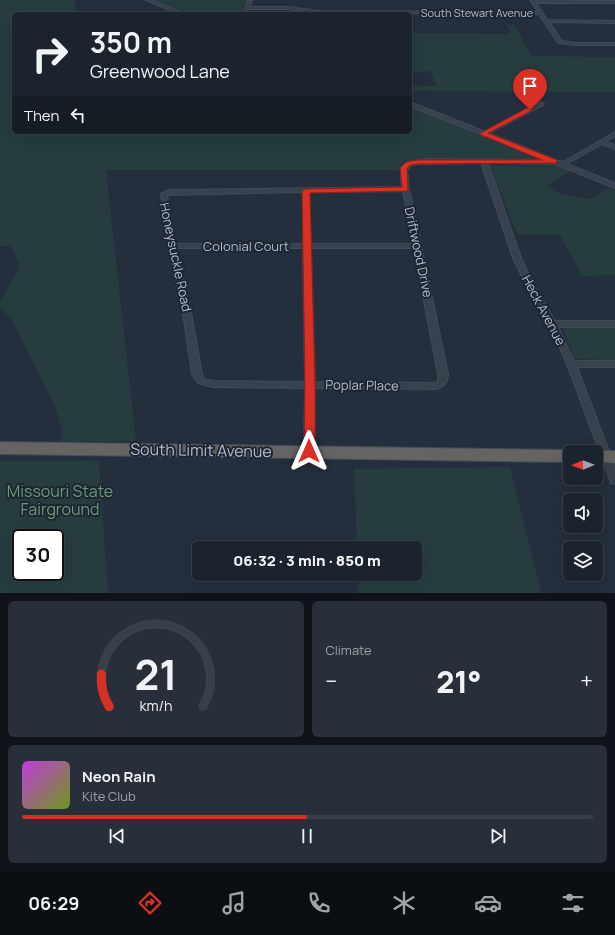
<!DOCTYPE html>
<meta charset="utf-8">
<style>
:root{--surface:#1b232e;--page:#282f3a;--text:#f1f3f6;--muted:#a0a4aa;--line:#39404a;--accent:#d93025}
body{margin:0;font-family:Manrope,sans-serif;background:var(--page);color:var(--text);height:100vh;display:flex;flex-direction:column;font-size:15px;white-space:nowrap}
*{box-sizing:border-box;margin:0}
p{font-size:13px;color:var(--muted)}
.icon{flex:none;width:22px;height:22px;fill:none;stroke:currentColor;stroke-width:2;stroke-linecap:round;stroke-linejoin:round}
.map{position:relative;height:593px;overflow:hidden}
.sheet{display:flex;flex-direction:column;gap:8px;padding:8px;background:#0f1319;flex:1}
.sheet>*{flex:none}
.guide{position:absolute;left:12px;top:12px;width:400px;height:122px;border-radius:6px;box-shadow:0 4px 16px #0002,0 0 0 1px var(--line);background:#1b232e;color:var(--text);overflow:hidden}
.needle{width:26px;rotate:269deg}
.tools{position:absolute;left:563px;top:445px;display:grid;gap:8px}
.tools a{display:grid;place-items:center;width:40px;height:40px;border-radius:6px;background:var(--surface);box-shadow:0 4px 16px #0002,0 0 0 1px var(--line);font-size:20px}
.speed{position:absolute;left:12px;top:529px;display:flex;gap:8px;font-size:20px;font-weight:700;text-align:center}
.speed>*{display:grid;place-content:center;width:52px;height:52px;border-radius:50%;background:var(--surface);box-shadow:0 4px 16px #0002,0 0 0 1px var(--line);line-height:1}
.speed .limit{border:2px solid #111;border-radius:6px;background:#fff;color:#111}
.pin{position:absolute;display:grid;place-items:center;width:34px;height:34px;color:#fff;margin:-41px -17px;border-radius:50% 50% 50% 0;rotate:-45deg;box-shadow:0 0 4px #0007}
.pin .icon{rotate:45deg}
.me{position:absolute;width:44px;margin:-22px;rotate:0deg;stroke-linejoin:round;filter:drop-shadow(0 0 3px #0008)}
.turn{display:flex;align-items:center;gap:14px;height:84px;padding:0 12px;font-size:18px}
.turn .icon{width:52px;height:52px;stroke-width:2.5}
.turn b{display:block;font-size:28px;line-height:34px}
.then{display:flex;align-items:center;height:38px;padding:0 12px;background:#0003;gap:8px;font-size:15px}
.big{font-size:30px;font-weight:800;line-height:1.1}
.sheet .tile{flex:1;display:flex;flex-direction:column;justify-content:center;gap:6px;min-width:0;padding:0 14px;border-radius:6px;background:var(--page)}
.sheet .dial{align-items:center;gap:0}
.dial svg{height:104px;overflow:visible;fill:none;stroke:var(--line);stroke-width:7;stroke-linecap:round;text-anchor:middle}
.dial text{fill:var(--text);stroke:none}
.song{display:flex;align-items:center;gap:12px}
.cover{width:48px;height:48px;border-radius:6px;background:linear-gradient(135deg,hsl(290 70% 55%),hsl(80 70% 35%))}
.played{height:4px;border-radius:2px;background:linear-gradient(90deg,var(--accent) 50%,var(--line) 50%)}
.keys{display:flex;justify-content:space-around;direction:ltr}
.heat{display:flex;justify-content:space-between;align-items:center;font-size:22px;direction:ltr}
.sheet .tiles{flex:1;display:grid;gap:8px;grid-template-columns:1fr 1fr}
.tile:last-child{grid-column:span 2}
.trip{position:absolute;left:192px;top:541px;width:230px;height:40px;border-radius:6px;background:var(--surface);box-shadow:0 4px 16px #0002,0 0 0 1px var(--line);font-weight:800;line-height:40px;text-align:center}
.dock{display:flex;height:64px;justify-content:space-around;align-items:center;background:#0b0e12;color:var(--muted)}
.dock .icon{width:28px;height:28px}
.dock .active{color:var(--accent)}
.dock b{font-size:18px;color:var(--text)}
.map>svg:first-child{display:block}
</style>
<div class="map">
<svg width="615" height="593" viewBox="0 0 615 593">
<rect width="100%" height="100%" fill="#242f3e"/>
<path fill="#263c3f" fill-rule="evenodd" d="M3,0H75V14H14V132H410V107L539,159H429L405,161L398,170H106L136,441L60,442L63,432L54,404L11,318L0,308V302L20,267L11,246H0V2Z
M154,0H246L242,14H190Z
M506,25H515L531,56L615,57V92L410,91V86H437L430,71L410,72V33L509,34L511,31Z
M493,166H556L570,171L546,186L561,194L589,199L610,187L615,189V275L582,276L560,235L517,234L491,168Z
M570,327H615V360L575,359L564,331L565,328Z
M0,461H99L108,593H0ZM21,538H55V572H21Z
M510,467L541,593H358V574H415V548H357L354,469Z"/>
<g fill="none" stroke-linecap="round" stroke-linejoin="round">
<g stroke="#414a57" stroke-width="2">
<path id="minor" d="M248,0H252L250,7H288L320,11L538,12L530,0L615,1V3H536L547,20L615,21V23L549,22L562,41L575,43H615V45H575L558,43L539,14L320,13L288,9H249L247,14H243Z
M541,102L544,104L543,105L485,135L483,136L480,134Z
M615,132V136L606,142L615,145V149L602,144L563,166H559L558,165Z
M427,159L554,160L557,162L554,164L488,163L521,258L538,293L555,321H615V327H558L574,361H615V367H577L615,467V484L611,483L610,480L567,364L550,326L530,293L513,258L481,163L418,164L410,166L407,171L409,189L448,374C448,382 444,387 436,389L315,388L314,451L313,454L309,455L305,454L304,451L305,388L213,387L198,383L192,374L183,313L168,246L161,194L169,190L402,187C398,163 404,161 427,159ZM403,191L413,244H311L309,192ZM303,192V244H175L167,195ZM176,248H303L305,382L213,381L204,379L202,374L191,313ZM311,248H414L438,374V381L435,383L315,382Z"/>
</g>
<g stroke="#414a57" stroke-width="2">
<path id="tertiary" d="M146,0H152L185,14H179Z
M410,102L615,183V188L410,106Z"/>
</g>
<g stroke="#434c59" stroke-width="2">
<path id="trunk" d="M0,442L570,450L576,452H570V462L0,454Z
M596,450L615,451V463L596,462V452H590Z"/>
</g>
<use href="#minor" fill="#38414e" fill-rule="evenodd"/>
<use href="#tertiary" fill="#38414e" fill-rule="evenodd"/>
<use href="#trunk" fill="#656462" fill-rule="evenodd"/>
</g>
<path fill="#d93025" stroke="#8d1f18" d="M527,108L533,110L488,133L557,160V163L418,164L411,165L407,168L408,191L310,193L315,384V451L313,454L309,456L305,454L304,451L305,384L302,191L306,189L402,187L400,168L406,162L418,160H542L479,134Z"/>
<g text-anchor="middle" stroke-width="4" stroke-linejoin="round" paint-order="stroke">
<g font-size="11" fill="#b4bcc9" stroke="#1d2633">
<text x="477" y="17">South Stewart Avenue</text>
</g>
<g font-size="13" fill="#b4bcc9" stroke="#1d2633">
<text x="246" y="251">Colonial Court</text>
<text transform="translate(419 252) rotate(78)" y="5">Driftwood Drive</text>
<text transform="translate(176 257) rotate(78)" y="5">Honeysuckle Road</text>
<text transform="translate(544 310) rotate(62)" y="5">Heck Avenue</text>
<text transform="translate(362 385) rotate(1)" y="5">Poplar Place</text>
</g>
<g font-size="16" fill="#b4bcc9" stroke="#1d2633">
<text transform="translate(201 450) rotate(1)" y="6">South Limit Avenue</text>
</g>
<g font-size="16" fill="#6b9a76" stroke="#1d2633">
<text x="60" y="497">Missouri State<tspan x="60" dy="18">Fairground</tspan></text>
</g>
</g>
</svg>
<div class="tools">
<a><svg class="needle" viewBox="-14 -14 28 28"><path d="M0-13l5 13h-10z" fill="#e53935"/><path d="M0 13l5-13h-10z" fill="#a0a4aa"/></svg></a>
<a><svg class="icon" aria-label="sound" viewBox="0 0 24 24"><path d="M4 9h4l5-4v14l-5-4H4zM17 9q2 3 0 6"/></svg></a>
<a><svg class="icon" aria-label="layers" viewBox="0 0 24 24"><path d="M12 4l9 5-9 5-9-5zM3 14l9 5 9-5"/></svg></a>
</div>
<div class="speed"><div class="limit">30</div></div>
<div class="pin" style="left:530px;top:110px;background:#d93025"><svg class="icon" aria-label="arrive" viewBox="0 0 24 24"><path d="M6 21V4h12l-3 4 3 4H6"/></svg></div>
<svg class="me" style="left:309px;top:451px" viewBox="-20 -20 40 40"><path d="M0-17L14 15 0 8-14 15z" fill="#d93025" stroke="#fff" stroke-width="4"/></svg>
<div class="trip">06:32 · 3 min · 850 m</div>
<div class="guide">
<div class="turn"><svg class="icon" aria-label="right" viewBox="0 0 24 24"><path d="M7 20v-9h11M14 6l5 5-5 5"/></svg><div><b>350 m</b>Greenwood Lane</div></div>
<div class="then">Then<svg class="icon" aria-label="left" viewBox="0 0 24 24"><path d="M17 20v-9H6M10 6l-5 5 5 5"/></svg></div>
</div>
</div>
<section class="sheet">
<div class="tiles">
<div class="tile dial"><svg viewBox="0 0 100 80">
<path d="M14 69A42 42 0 1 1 86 69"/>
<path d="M14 69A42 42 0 0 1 8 44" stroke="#d93025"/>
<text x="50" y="56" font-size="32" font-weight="700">21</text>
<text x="50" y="72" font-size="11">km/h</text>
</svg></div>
<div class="tile"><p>Climate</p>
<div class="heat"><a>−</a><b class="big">21°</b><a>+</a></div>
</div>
<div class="tile">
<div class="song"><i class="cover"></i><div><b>Neon Rain</b><p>Kite Club</p></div></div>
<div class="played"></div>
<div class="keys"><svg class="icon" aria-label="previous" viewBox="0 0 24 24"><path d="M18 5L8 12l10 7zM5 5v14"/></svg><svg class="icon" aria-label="pause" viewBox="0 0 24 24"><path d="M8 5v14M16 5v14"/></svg><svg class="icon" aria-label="next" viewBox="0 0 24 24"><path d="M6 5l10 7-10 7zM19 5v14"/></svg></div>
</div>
</div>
</section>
<nav class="dock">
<b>06:29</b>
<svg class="icon active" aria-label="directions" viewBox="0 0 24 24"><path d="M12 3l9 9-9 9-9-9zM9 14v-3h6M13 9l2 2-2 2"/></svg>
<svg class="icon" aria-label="music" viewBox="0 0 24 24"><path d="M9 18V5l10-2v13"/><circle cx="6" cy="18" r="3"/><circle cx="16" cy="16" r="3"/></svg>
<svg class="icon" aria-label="phone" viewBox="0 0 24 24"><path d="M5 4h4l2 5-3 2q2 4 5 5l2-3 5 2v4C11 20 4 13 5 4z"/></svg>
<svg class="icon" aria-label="climate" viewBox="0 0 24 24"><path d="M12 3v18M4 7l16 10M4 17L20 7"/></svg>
<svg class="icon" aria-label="car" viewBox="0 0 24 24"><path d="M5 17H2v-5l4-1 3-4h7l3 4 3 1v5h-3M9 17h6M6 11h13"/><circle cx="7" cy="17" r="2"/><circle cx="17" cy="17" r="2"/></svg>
<svg class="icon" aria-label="filters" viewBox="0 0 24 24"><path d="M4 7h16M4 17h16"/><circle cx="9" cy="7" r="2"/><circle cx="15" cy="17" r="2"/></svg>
</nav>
